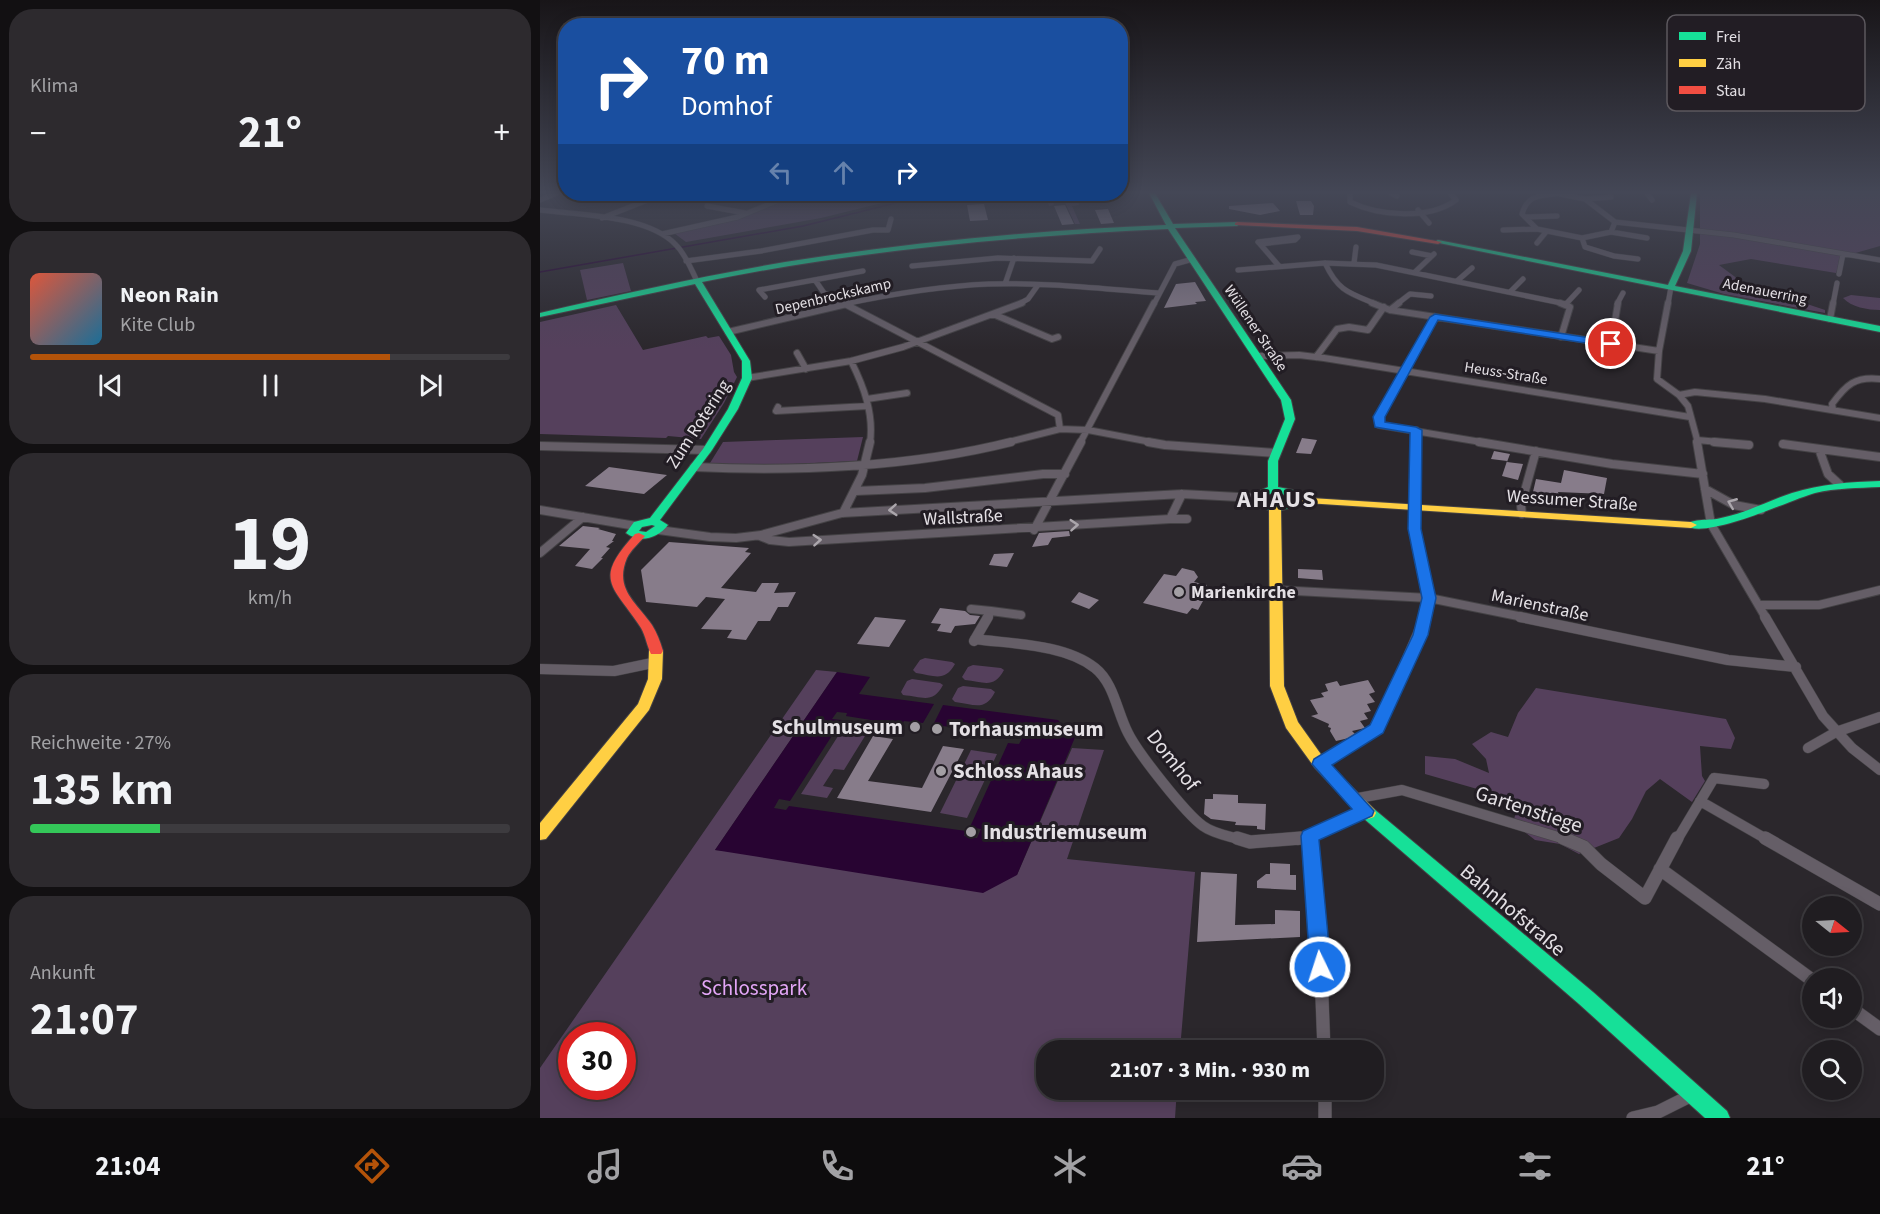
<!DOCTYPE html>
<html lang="de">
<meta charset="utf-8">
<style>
:root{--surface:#201d21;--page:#2d2a2e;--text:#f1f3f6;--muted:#a2a2a5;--line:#3d3b3f;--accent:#b45309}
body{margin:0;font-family:"Source Sans 3",sans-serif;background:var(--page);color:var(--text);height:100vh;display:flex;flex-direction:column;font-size:22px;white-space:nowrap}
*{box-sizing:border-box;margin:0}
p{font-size:20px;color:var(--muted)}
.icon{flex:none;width:33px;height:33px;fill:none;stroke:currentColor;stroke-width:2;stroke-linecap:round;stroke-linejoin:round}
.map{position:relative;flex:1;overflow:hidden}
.side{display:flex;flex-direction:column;gap:9px;padding:9px;background:#121012;width:540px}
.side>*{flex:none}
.banner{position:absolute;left:18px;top:18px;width:570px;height:183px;border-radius:24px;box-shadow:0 3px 15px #0003,0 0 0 2px var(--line);background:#1a4fa0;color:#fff;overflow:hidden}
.needle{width:39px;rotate:108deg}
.buttons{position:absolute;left:1262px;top:896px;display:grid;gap:12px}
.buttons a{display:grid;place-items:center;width:60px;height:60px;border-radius:50%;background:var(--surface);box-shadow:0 3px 15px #0003,0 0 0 2px var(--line);font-size:30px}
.speed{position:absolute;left:18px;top:1022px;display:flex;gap:12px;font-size:30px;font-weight:700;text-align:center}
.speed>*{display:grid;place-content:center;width:78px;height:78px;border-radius:50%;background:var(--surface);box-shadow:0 3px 15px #0003,0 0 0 2px var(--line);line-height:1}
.speed .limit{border:9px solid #d22;background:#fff;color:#111}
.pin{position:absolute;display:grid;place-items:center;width:51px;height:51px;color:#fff;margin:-26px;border:3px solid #fff;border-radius:50%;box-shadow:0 2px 6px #0007}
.me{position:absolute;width:66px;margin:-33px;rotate:356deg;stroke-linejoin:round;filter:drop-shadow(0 0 4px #0008)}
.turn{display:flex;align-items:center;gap:21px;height:126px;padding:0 24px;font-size:27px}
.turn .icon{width:78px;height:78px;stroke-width:2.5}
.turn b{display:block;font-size:42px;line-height:51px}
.lanes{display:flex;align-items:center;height:57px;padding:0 24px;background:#0003;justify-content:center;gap:30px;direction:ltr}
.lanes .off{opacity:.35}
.big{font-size:45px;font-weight:700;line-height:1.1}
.side .card{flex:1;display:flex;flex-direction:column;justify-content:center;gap:9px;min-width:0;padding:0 21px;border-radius:24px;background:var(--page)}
.side .dial{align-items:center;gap:0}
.dial b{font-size:78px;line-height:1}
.song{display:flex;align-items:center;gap:18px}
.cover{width:72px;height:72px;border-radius:9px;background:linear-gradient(135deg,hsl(10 70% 55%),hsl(200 70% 35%))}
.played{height:6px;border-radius:3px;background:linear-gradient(90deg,var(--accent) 75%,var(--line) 75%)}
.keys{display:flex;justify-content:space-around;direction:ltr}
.heat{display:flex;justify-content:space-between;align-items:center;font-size:33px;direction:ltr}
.charge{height:9px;border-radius:4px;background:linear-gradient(90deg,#34c759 27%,var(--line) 0)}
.trip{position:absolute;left:496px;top:1040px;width:348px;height:60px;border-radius:24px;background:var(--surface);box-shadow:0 3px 15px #0003,0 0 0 2px var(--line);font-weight:700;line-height:60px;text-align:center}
.tab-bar{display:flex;height:96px;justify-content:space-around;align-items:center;background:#0d0c0d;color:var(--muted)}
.tab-bar .icon{width:42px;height:42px}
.tab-bar .active{color:var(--accent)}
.tab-bar b{font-size:27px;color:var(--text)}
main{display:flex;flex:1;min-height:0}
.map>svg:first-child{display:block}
</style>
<main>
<section class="side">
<div class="card"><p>Klima</p>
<div class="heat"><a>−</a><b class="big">21°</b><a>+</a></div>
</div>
<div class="card">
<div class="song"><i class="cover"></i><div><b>Neon Rain</b><p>Kite Club</p></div></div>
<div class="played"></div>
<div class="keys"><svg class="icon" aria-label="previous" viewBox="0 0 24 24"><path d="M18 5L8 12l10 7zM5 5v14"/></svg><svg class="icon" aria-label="pause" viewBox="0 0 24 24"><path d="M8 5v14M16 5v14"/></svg><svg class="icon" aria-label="next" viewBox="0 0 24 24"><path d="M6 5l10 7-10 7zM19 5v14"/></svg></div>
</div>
<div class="card dial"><b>19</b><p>km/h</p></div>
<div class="card"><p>Reichweite · 27%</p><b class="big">135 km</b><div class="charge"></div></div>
<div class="card"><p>Ankunft</p><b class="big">21:07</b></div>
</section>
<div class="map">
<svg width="1340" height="1118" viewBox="0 0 1340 1118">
<rect width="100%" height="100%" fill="#2b272c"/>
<path fill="#55405c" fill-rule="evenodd" d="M1160,193H1340V246L1305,256L1296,273L1211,259L1179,265L1202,282L1285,310V313L1184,294L1147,283L1160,244Z
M195,194H378L281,218L146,242L134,233C164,227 219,217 241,198Z
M505,194H535L539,205L532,206L540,224H535L524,200L513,201L514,205L509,206Z
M83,263L91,291L47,300L40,270Z
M1311,295L1340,298V310C1328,310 1311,307 1303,298Z
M76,305L103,350L166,336L168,338L179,336L191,355L194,372L197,377L184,403L161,439L128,436L126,438L0,434V322Z
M323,437L317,461L191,467L170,463L183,442Z
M385,658L412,662L415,664C405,682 395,676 376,673L373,670L380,660Z
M433,665L461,668L464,670C454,689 444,682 425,680L422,677L428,667Z
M276,670L297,672L175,850L477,875L532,748L564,750L527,859L655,872L640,1050H507V1089H637L635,1118H0V1068ZM32,1035H82V1086H32Z
M372,679L400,683L403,685C393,704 383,697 363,695L361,692L367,681Z
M423,686L451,689L455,692C445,712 434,704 415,702L412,699L418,688Z
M996,688L1186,719L1195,738L1191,749L1160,746L1162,776L1165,781L1152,802L1120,779L1106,791L1092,819L1079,838L1039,854L1020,844L995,840L973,823L979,801L885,774V756L915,759L949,773L946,759L932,744L951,732L968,737L978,713Z
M300,733L325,736L304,770L294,769L283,786L293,788L287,798L261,794Z
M431,750L457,754L427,818L400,813Z"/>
<path fill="#280432" d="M297,672L330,677L319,694L394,704L383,723L364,721L362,725L306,716L307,713L297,712L292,719L302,720L250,801L239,799L234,808L246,810L249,806L426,831L424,836L437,838L441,829L430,827L468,743L479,744L483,737L471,735L469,739L411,731L412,727L393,725L403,705L518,720L532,736L536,735L477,875L443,893L175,850Z"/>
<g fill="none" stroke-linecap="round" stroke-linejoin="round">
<path stroke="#280432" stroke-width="1.5" d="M0,272L263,226L392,194"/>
</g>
<path fill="#877c8a" d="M756,201H771L774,206L773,215H760Z
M733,203L740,211L720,215L689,209V206Z
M444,204L448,220L430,221L427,205Z
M525,205L534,224L522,225L514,206Z
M568,209L574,223L561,224L555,210Z
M655,282L666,301L655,302L657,304L624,308L636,284Z
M762,438L777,440L771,454L756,453Z
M954,451L970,454L967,462L983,464L978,480L962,476L967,461L951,459Z
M69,467L127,475L104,494L45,486Z
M1024,470L1067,478L1064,494L1018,492L1021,502L992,496L996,479L1021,483Z
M43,526L60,528L58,529L76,534L72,541H74L66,547L70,548L61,558H63L52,569L35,566L50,549L19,546Z
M529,531L530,536L512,538L508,545L492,547L499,533Z
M129,542L209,548L205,552L211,553L181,588L216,592L222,583H239L234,593L256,592L248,607H238L230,621H218L206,640L187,638L192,630L161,629L185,599L166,597L157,607L106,602L101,570Z
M474,553L467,567L449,565L454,554Z
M642,568L654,571L658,577L654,582L667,585L663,591L668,592L658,610L652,608L647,614L603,603L624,574L636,576Z
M758,569L782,570L783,580L758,578Z
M539,592L559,600L549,609L531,602Z
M400,608L425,611L430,615L440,616L435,624L415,626L411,633L397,631L401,624L391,623Z
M335,617L366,620L349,647L317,644Z
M828,680L835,692L829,694L835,702L827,704L831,711L824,713L828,719L820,721L825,728L812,731L815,734L809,738L796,741L790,731L791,728L788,727L789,724L771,716L778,714L770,700L784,697L781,693L788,691L785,684L797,681L800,686Z
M333,736L353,739L328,781L382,788L403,746L424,749L391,812L297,798Z
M673,794L698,795V803L726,804L725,830L717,829V826L695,825L696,822L671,819L664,814L665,799H673Z
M730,863L750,864V875H756V890L717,888V881L726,874H730Z
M661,872L697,874L695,925L735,924V910L760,911V937L657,942Z"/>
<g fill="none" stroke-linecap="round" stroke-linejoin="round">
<g stroke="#444245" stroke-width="6">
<path id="street-far4" d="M810,193V202C839,216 889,220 916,200L910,193
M851,193L857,196
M1107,193L1112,200
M1020,194L1045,199L1075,222
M1045,199L1071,197
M0,200L17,193
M52,200L70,194
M167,206L205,213
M0,210C39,215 108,215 136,245C146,255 151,269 157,281
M878,210L889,223
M986,217L1017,216
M62,218L123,194
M997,229L1042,238L1071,232L1075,222L1194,235L1340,260
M963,230L997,229L982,214C988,193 1002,196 1021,193
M1071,232L1107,238
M122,234L198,217L237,201
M758,237L755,240L720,244L718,242Z
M1042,238L1045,247L1074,256L1098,259
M997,243L1006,232
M720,244L739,266
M872,252L892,256
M146,261L221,251L333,230H348L351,219
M785,263C798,291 809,293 836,304
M814,263L816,247
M372,266L458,258L552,261L560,249
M698,270L785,263L836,265L1026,304
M875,272L894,254
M1299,274L1303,254
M275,280L284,293L306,304
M917,281L932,268
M465,284L474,258
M970,292L983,279
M225,297L219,290L323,271
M304,304C352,294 400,286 449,284C506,282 563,289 619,293
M479,304L488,299L498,285
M614,304L635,264L653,259
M857,304L870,294L891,296
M1026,304L1039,290
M1077,304L1083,293
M1128,304L1131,287
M1293,304L1297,283"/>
</g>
<g stroke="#444245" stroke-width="8">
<path id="street-far3" d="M303,303L518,415L520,429
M832,303L850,310L1119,351
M1020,303L1030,307L1021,337
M1128,303L1119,351L1117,379L1139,395L1148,406L1158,443
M850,310L859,303
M453,314L512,339L518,337
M895,317L839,417V425L947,443
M1290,319L1293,303
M188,332L311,303
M1071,344L1078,303
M257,353L266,369
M717,356L759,355L784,358L1150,417
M776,357L797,329L809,327L828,330L844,307
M311,361C324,387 334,414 330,443
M207,378L311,361L363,347L482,303
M1139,395L1155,392L1225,399L1340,418
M327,399L367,393
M238,407L236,411L328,406
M1293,409L1292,404C1306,385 1315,376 1340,379
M1157,440L1190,443
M465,443L520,429L548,430L616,443
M540,443L614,303
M876,443V430"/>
</g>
<g stroke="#444245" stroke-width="10">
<path id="street-far2" d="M608,442L625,445L736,453
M876,442L875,529L889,598L885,618
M939,442L1072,464L1163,474
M1157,442L1171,524L1226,618
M1174,442L1209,445
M1243,444L1340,457
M0,446L167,450
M1279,449L1288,474L1300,485
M154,467C255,472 372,467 471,442
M1165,489L1194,505L1221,510
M316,491L385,488L503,474H525
M0,510L96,526
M303,513L322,475L330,442
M982,514L981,505L996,451
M630,519H647
M119,530L170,537L196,538L221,535L302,513L642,494L717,498
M494,530L541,442
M220,536L230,540L249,542L630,519L642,494
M0,553L43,517
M737,590L889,598L988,618
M1220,605H1279L1340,590
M431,609L451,611L447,618
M451,611L481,615"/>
</g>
<g stroke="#444245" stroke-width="11">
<path id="street-far1" d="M980,617L1188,660L1256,667
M1225,617L1283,716L1312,748L1340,770
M435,639C472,644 525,644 555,668C574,683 577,712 588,733C598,753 645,813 663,826C674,834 689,836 702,840
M434,641L448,617
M0,669L74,671L117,662
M1268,748L1296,732L1340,717
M780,764L837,729L885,617
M813,799L862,790L1028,840
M1160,801L1228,840
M770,836V840
M758,840L825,811
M1137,840L1174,778L1224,784"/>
</g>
<g stroke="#444245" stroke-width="14">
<path id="street" d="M697,838L710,842L761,838
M770,838L780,946L784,1050
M1023,838L1044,847L1061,864L1105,898L1137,838
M1225,838L1340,904
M1120,869L1272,980
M1311,1008L1340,1029
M785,1089V1118
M1093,1118L1118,1112L1154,1094"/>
</g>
<g stroke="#444245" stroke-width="2">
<path id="fast" d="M609,193H615L633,224L697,222L700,224L697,226L635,228L751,400L755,419L738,461V487L753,490L761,500L757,506L735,512L716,506L712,495L728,487V461L745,419L741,400L628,229C472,236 315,251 162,282L210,361L212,378L198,409L172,450L120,520L128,525C118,538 100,544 86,533L94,522L110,518L163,449L188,409L202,378V361L155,284L0,317V313C81,294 163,276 245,262C371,242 498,230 626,225ZM734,492L745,495L749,502L735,505L725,502L724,497ZM112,525L115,526L106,532L99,531L102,527Z
M1151,193H1157L1151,251L1135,286L1340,326V332L894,242L898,240L1128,285L1143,251Z
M1340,481V487C1318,488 1296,488 1275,493C1250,500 1164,541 1145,525C1153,518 1170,521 1181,518C1206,513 1228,501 1252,493C1281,484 1310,482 1340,481Z
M828,807L834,809L1053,992L1187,1111L1190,1118H1165L1039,1004L822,817L820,813L822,809Z"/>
</g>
<g stroke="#444245" stroke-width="2">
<path id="slow" d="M755,497L1151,522L1157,525L1151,528L751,502L749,500L751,498Z
M735,506L741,509L744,686L758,722L785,760L834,809L836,813L834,817L828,819L822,817L775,768L746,728L730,686L729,509Z
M116,647L121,648L123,651L122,679L109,710L6,839L0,840V823L98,704L108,679L109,651L111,648Z"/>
</g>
<g stroke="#444245" stroke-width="2">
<path id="jam" d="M697,222L817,227L902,242L898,244L817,231L695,225V223Z
M99,533L105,536C99,543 91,550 87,558C74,589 96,602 112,625C117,633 120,641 123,651L121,654H111C107,646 106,637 101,628C73,585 52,581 95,534Z"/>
</g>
<use href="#street-far4" stroke="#655e67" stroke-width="5"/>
<use href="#street-far3" stroke="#655e67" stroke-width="6"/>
<use href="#street-far2" stroke="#655e67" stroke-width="8"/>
<use href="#street-far1" stroke="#655e67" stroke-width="10"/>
<use href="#street" stroke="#655e67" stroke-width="13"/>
<use href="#fast" fill="#16e098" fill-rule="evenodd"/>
<use href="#slow" fill="#ffcf43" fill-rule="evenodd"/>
<use href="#jam" fill="#f24e42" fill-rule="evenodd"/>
</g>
<defs><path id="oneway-chevron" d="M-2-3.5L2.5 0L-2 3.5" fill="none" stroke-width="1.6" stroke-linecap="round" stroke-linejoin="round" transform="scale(1.5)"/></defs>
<g stroke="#aba6ac">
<use href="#oneway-chevron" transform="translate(1192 503) rotate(-158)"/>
<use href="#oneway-chevron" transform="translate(353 510) rotate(176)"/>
<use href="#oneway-chevron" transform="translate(534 525) rotate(-4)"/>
<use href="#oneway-chevron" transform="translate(277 540) rotate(-4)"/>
</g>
<linearGradient id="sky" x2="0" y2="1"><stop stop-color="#181518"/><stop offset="0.55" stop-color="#444756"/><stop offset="1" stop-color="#444756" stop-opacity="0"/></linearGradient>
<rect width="1340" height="350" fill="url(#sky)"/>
<path fill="#1a73e8" stroke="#114b97" stroke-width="1.5" d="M895,314L1071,341L1076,344L1071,347L898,320L845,417V422L876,427L882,430L881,529L896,598L888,635L843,733L792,765L834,811L832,816L779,840L791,967L788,973L780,976L773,973L770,967L761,836L763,831L812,809L772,764L774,759L830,725L873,635L882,598L868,529L870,433L835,427L833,417L890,317Z"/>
<g fill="#a39fa4" stroke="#221d24" stroke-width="2">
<circle cx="639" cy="592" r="6"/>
<circle cx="375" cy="727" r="6"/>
<circle cx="397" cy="729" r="6"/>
<circle cx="401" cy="771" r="6"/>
<circle cx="431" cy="832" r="6"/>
</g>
<g text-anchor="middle" stroke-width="6" stroke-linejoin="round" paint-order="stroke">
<g font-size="15" fill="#e4e0e5" stroke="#221d24">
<text transform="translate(1225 291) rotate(11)" y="5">Adenauerring</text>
<text transform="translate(293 296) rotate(-13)" y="5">Depenbrockskamp</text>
<text transform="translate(716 328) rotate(56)" y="5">Wüllener Straße</text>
<text transform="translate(966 373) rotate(9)" y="5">Heuss-Straße</text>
</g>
<g font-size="18" fill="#e4e0e5" stroke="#221d24">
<text transform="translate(158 424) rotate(-57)" y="6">Zum Rotering</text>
<text transform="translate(1032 500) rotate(4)" y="6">Wessumer Straße</text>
<text transform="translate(423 517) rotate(-3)" y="6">Wallstraße</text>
<text transform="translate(1000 605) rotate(12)" y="6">Marienstraße</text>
</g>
<g font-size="18" font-weight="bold" fill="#e4e0e5" stroke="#221d24" text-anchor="start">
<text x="651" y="598">Marienkirche</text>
</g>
<g font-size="21" font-weight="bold" fill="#e4e0e5" stroke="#221d24" text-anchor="start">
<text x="363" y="734" text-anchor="end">Schulmuseum</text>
<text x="409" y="736">Torhausmuseum</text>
<text x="413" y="778">Schloss Ahaus</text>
<text x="443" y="839">Industriemuseum</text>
</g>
<g font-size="21" fill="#e4e0e5" stroke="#221d24">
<text transform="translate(633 760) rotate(52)" y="7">Domhof</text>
<text transform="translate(989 809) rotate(18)" y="7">Gartenstiege</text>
<text transform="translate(973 910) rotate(40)" y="7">Bahnhofstraße</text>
</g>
<g font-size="21" fill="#e3a6f7" stroke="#221d24">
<text x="214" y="995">Schlosspark</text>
</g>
<g font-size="24" font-weight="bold" letter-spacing="1.5" fill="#e4e0e5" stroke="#221d24">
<text x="737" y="507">AHAUS</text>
</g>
</g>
<rect x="1127" y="15" width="198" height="96" rx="9" fill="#221d24" stroke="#5c585e" stroke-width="1.5"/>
<rect x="1139" y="32" width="27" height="8" fill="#16e098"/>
<rect x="1139" y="59" width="27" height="8" fill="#ffcf43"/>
<rect x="1139" y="86" width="27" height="8" fill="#f24e42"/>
<g font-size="16" fill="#e4e0e5">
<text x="1176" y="42">Frei</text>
<text x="1176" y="69">Zäh</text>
<text x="1176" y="96">Stau</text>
</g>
</svg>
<div class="buttons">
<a><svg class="needle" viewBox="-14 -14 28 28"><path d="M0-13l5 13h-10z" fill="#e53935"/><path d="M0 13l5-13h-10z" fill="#a2a2a5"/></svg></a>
<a><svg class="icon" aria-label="sound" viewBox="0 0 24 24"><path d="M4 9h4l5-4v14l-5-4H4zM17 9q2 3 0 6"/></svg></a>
<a><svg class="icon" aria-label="search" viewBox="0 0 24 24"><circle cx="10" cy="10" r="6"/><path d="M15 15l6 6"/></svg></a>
</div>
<div class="speed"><div class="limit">30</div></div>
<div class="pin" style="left:1071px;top:344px;background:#d93025"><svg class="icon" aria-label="arrive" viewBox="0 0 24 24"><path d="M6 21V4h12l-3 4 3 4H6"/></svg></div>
<svg class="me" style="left:780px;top:967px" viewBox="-20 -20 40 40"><circle r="17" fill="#1a73e8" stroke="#fff" stroke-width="3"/><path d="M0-11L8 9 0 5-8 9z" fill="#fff"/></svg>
<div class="trip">21:07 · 3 Min. · 930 m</div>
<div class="banner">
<div class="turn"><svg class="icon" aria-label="right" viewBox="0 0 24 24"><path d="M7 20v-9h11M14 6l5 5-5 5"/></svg><div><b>70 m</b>Domhof</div></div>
<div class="lanes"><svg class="icon off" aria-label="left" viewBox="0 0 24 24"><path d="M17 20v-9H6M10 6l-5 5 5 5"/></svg><svg class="icon off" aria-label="ahead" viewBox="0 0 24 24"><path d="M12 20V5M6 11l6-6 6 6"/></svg><svg class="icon" aria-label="right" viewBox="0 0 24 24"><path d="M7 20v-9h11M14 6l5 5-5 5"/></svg></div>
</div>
</div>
</main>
<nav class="tab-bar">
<b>21:04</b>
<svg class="icon active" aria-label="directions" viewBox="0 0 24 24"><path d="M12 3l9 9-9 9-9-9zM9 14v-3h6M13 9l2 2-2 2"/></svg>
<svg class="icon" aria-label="music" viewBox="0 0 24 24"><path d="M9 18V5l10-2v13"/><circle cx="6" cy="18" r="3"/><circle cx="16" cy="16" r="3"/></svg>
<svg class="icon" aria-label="phone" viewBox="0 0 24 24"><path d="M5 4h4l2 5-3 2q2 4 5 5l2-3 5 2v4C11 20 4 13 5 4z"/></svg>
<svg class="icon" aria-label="climate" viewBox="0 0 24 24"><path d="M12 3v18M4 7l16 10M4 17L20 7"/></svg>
<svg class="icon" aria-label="car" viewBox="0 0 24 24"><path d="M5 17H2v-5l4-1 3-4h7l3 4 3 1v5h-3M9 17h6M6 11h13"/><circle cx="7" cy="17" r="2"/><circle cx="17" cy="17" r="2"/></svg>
<svg class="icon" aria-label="filters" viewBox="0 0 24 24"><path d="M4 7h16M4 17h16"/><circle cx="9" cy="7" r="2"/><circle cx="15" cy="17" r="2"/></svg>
<b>21°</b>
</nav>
